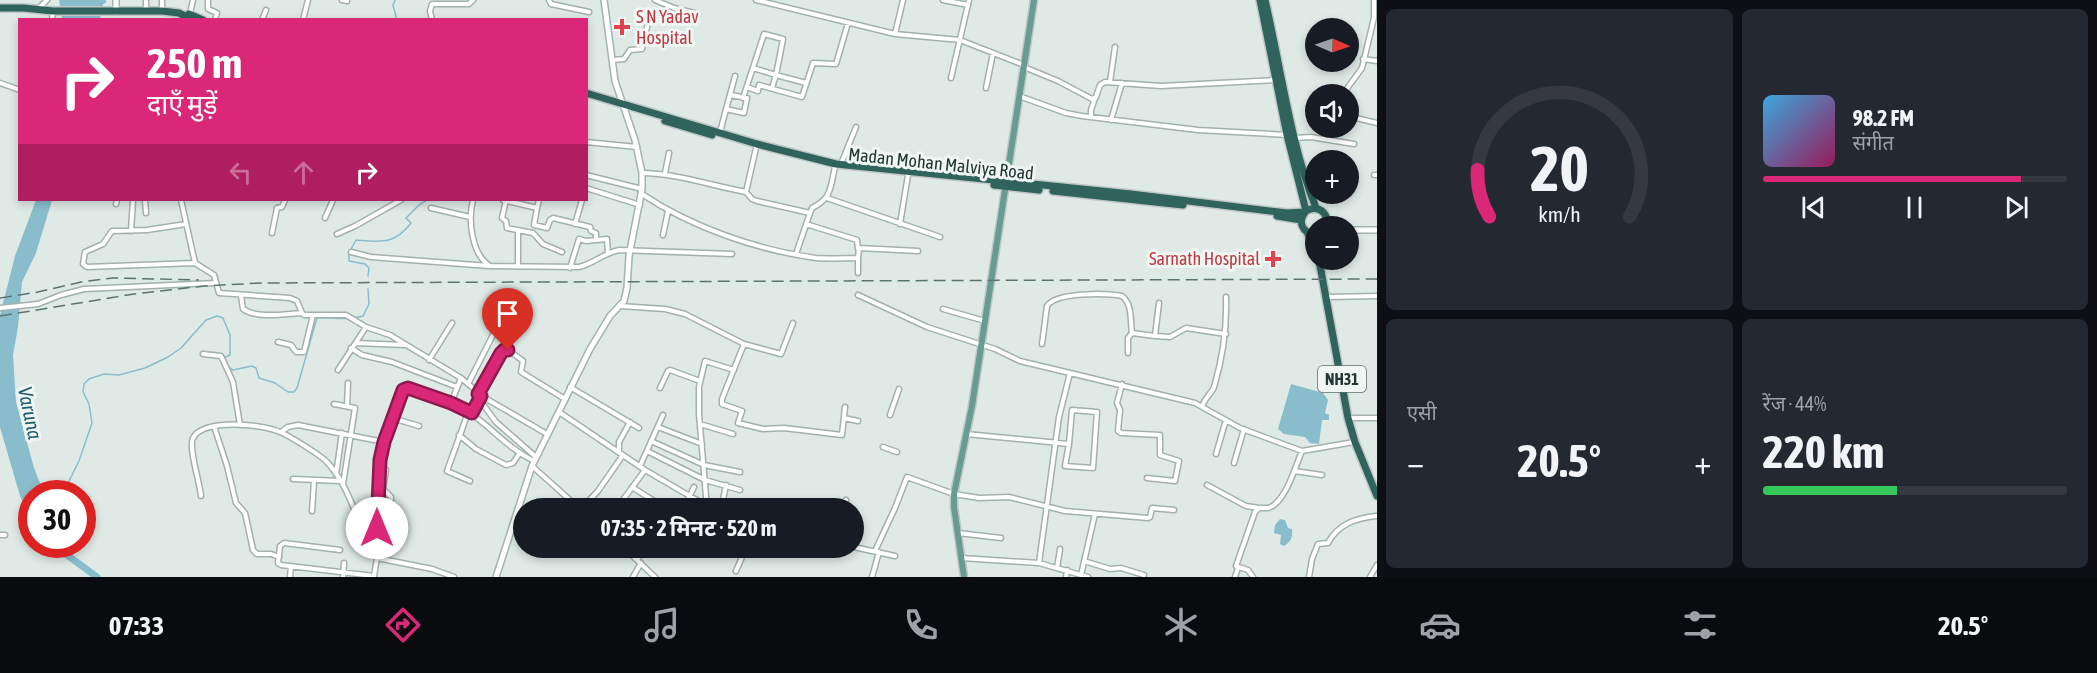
<!DOCTYPE html>
<html lang="hi">
<meta charset="utf-8">
<style>
:root{--surface:#171b24;--page:#242831;--text:#f1f3f6;--muted:#9ea1a6;--line:#363941;--accent:#db2777}
body{margin:0;font-family:"Asap Condensed","Noto Sans Devanagari",sans-serif;background:var(--page);color:var(--text);height:100vh;display:flex;flex-direction:column;font-size:22px;white-space:nowrap}
*{box-sizing:border-box;margin:0}
p{font-size:20px;color:var(--muted)}
.icon{flex:none;width:33px;height:33px;fill:none;stroke:currentColor;stroke-width:2;stroke-linecap:round;stroke-linejoin:round}
.map{position:relative;flex:1;overflow:hidden}
.details{display:flex;flex-direction:column;gap:9px;padding:9px;background:#0d0f14;width:720px}
.details>*{flex:none}
.top-card{position:absolute;left:18px;top:18px;width:570px;height:183px;border-radius:0px;box-shadow:0 3px 9px #0003;background:#db2777;color:#fff;overflow:hidden}
.needle{width:39px;rotate:92deg}
.buttons{position:absolute;left:1305px;top:18px;display:grid;gap:12px}
.buttons a{display:grid;place-items:center;width:54px;height:54px;border-radius:50%;background:var(--surface);box-shadow:0 3px 9px #0003;font-size:30px}
.speed{position:absolute;left:18px;top:480px;display:flex;gap:12px;font-size:30px;font-weight:700;text-align:center}
.speed>*{display:grid;place-content:center;width:78px;height:78px;border-radius:50%;background:var(--surface);box-shadow:0 3px 9px #0003;line-height:1}
.speed .limit{border:9px solid #d22;background:#fff;color:#111}
.pin{position:absolute;display:grid;place-items:center;width:51px;height:51px;color:#fff;margin:-62px -26px;border-radius:50% 50% 50% 0;rotate:-45deg;box-shadow:0 0 6px #0007}
.pin .icon{rotate:45deg}
.me{position:absolute;width:66px;margin:-33px;rotate:0deg;stroke-linejoin:round;filter:drop-shadow(0 0 4px #0008)}
.turn{display:flex;align-items:center;gap:21px;height:126px;padding:0 30px;font-size:27px}
.turn .icon{width:78px;height:78px;stroke-width:2.5}
.turn b{display:block;font-size:42px;line-height:51px}
.lanes{display:flex;align-items:center;height:57px;padding:0 30px;background:#0003;justify-content:center;gap:30px;direction:ltr}
.lanes .off{opacity:.35}
.big{font-size:45px;font-weight:700;line-height:1.1}
.details .card{flex:1;display:flex;flex-direction:column;justify-content:center;gap:9px;min-width:0;padding:0 21px;border-radius:9px;background:var(--page)}
.details .dial{align-items:center;gap:0}
.dial svg{height:156px;overflow:visible;fill:none;stroke:var(--line);stroke-width:7;stroke-linecap:round;text-anchor:middle}
.dial text{fill:var(--text);stroke:none}
.song{display:flex;align-items:center;gap:18px}
.cover{width:72px;height:72px;border-radius:9px;background:linear-gradient(135deg,hsl(200 70% 55%),hsl(330 70% 35%))}
.played{height:6px;border-radius:3px;background:linear-gradient(90deg,var(--accent) 85%,var(--line) 85%)}
.keys{display:flex;justify-content:space-around;direction:ltr}
.heat{display:flex;justify-content:space-between;align-items:center;font-size:33px;direction:ltr}
.charge{height:9px;border-radius:4px;background:linear-gradient(90deg,#34c759 44%,var(--line) 0)}
.details .tiles{flex:1;display:grid;gap:9px;grid-template-columns:repeat(2,1fr)}
.trip{position:absolute;left:513px;top:498px;width:351px;height:60px;border-radius:30px;background:var(--surface);box-shadow:0 3px 9px #0003;font-weight:700;line-height:60px;text-align:center}
.menu{display:flex;height:96px;justify-content:space-around;align-items:center;background:#090b0e;color:var(--muted)}
.menu .icon{width:42px;height:42px}
.menu .current{color:var(--accent)}
.menu b{font-size:27px;color:var(--text)}
main{display:flex;flex:1;min-height:0}
.map>svg:first-child{display:block}
</style>
<main>
<div class="map">
<svg width="1377" height="577" viewBox="0 0 1377 577">
<rect width="100%" height="100%" fill="#dfeae6"/>
<path fill="#8abdcc" d="M59,0H106V3L103,4L100,19H62Z
M36,200H52L36,253L22,282L18,327L13,355L16,402L34,468L44,493L32,494L31,518L20,496L0,427V315L15,256Z
M1291,384L1323,393L1328,400L1325,413L1329,415V420H1322L1319,444L1310,443L1305,437L1284,434L1278,429Z
M1280,519L1285,520L1288,528L1292,529C1293,537 1291,542 1284,546L1280,544L1281,535L1274,533L1275,525Z"/>
<g fill="none" stroke-linecap="round" stroke-linejoin="round">
<path stroke="#8abdcc" stroke-width="1.5" d="M395,0L393,5L397,20
M368,276L369,268L365,264L349,261V253L356,240C381,242 394,245 411,223L406,218L419,205L427,200
M228,367L233,370L252,366L256,368L259,378L275,383L288,392H294L297,388L317,318C333,317 348,321 363,316L369,304L368,289
M49,494L68,483L79,461L92,423L89,404L83,392L84,384L89,379L104,374L119,375L145,368L168,357L181,348L206,320L217,316L223,318L230,335V355L223,358"/>
<path stroke="#8abdcc" stroke-width="7" d="M52,544L97,577"/>
<g stroke="#a2b1ad" stroke-width="7">
<path id="street" d="M208,0V9L217,13L215,20
M342,0L347,1
M549,0L551,4L589,12
M655,0L674,8L698,14
M756,0L895,34L960,40L1024,65
M943,0L968,5
M146,8V0
M162,8V0
M38,9L47,0
M190,13L193,0
M52,20L53,11
M262,20L266,10
M303,20L308,0
M432,20L430,11L432,4H469L473,0
M895,34L903,0
M1363,59L1377,61
M613,60L624,59L630,50L642,49L647,27
M1024,67L1058,81L1092,99L1096,97L1100,85L1105,82L1161,86L1276,80
M753,68L776,75L772,88
M951,78L969,0
M1110,82L1115,47
M0,83L20,90
M747,87L758,91L759,85L802,97L813,63L836,64L848,23
M986,88L993,53
M1343,94L1362,68L1374,18V0
M1019,96L1066,113L1082,116L1198,130L1288,135
M743,98L764,34L783,39L776,75L806,83
M726,109L744,113L747,98L730,95
M1348,116L1377,123
M1091,117V110L1095,98
M1111,120L1122,83
M720,132L735,76
M1295,138L1311,137L1354,144
M586,142L637,147
M841,164L856,127
M642,173C675,173 713,186 746,192L756,148
M665,173L669,153
M586,175L642,189
M1374,175H1377
M586,188L640,205
M746,192L752,199L757,201L810,213L796,254
M642,194C691,227 757,250 816,258C829,259 844,258 858,258L859,248L918,251
M827,198L940,237
M145,200L146,213
M181,200L195,263L214,275L219,293L290,298L297,301L302,313L304,315H346L366,327L390,335L461,378L485,398L547,434
M473,200C468,219 471,254 490,266L579,267C593,264 604,253 619,250L732,254
M503,200L537,208L539,200
M506,200L502,218L506,221L507,228L533,233L543,244L562,252
M116,204L117,200
M431,208L470,217
M537,208L534,225L547,228L550,220L553,218L590,227L591,231L596,233V239
M810,213L812,208C832,198 830,188 835,167
M325,218L333,200
M186,224L147,230L112,231L103,244L85,252L83,264L87,267L195,263
M575,224L582,200
M806,224L857,240L858,249
M900,224L908,175
M131,231L133,200
M518,231V266
M272,233L277,208L282,207L285,200
M337,234L355,226L401,200
M663,235L668,211
M351,252L371,257L489,266
M858,258V273
M570,268L579,239L586,241L607,239L608,254
M858,295L927,327L995,349L1020,361L1195,403L1240,428L1302,451L1354,442
M241,296L243,309C258,319 284,314 302,313
M1327,297L1377,296
M1159,303L1155,336L1170,337L1186,328L1226,334
M620,306L665,309L685,314L744,344L722,399V404L742,411L738,423L763,429L784,428L842,435L845,407
M0,308L38,304L61,295L84,289L216,283
M943,309L985,321
M278,342L291,345L296,352H304L313,315
M356,343L405,345
M744,344L781,354L793,323
M1042,344L1047,306C1056,292 1106,293 1122,296C1133,305 1130,321 1132,333
M351,348L362,355L392,362L457,387
M1128,353V338L1132,333L1155,336
M203,354L221,356L233,382L240,425
M429,360L452,323
M338,370L366,327
M468,384L500,321L505,319L513,320
M1122,384L1117,403L1120,410L1118,431L1121,433L1160,435V455L1179,461L1175,481L1147,478
M570,387L639,428
M660,388L668,371L670,370L700,381
M478,394L501,353L507,349L523,361L521,372L565,399
M479,399L496,422L536,457
M451,403C484,416 502,446 534,461
M334,404L355,408L343,484
M347,406L348,383
M1202,406C1206,396 1212,393 1214,387C1223,357 1227,327 1226,297
M469,410L447,471L470,481
M559,412L645,470L617,508
M472,413L479,399
M890,415L899,389
M392,418L419,426
M844,418L858,421
M1349,418H1377
M700,424L733,434
M214,426L227,466L236,503L245,513L253,550L257,554H271L279,557
M658,427L702,444
M281,432L288,427L298,425L384,442
M966,434L1069,444L1072,410L1097,412L1093,468L1065,466L1069,444
M459,435L476,449L506,465L513,463L519,454
M651,441L704,465L740,472
M883,447L897,452
M647,451L705,480L740,490
M619,452V442L630,422
M1216,454L1226,420
M1234,463L1244,429
M532,466L579,508
M640,466L663,415
M645,470L707,506
M1294,471L1322,475
M336,474L342,433
M293,479L340,481
M1207,485L1246,506L1259,508
M632,487L665,508
M201,496C200,483 188,447 193,438C204,418 262,424 280,432C288,435 320,455 326,461C352,488 357,527 377,558L432,569L454,577
M707,503L729,508
M722,505L726,485
M582,508L598,491L623,455
M684,508L694,487
M707,508L699,414V387L705,361L734,370
M835,508L846,500
M312,511L314,481
M377,528L389,525L391,497L383,489L386,470
M958,533L1001,538
M0,535H5
M366,536L377,530C377,501 376,471 384,442C388,424 396,407 403,390L408,388L451,403L461,378
M854,547L895,556
M624,548L655,577
M340,550L284,543L280,546L278,563L281,565L374,576
M875,551L895,508L907,477L954,494L979,498L1009,497L1065,511L1148,518L1150,517L1152,508L1174,510
M962,558L1039,563L1088,577
M637,559L648,548
M1084,561L1110,569L1121,568L1144,575
M1039,563L1059,417L1070,373
M1057,568L1060,549
M736,571L746,548
M1081,575L1095,514
M374,576L377,558
M290,577L291,566
M343,577L344,563
M633,577L641,563
M872,577L879,552
M1066,577L1067,570
M1235,577L1238,568
M1253,577L1248,570L1236,566L1255,512L1259,508C1262,508 1265,508 1268,508C1285,504 1296,465 1302,451
M1309,577L1312,559L1318,544L1328,543C1338,524 1356,518 1377,516
M1370,577L1377,565"/>
</g>
<g stroke="#9fb5ae" stroke-width="8">
<path id="secondary" d="M116,0V12
M1327,224L1334,226
M1348,230H1377
M496,577L532,466L590,349L610,316L624,301L627,288L629,256L642,189V173L635,140L615,81L604,0"/>
</g>
<g stroke="#c1c7c6" stroke-width="9">
<path id="primary" d="M964,577L954,507V494L972,406L1034,0"/>
</g>
<g stroke="#c1c7c6" stroke-width="10">
<path id="highway" d="M1260,0L1287,135L1306,211
M1265,0C1281,68 1290,143 1316,208
M0,8H24L53,11H162L179,13L193,20
M189,14L203,20
M586,93L757,144L836,164L1131,194L1287,213L1305,212
M665,121L712,135
M994,185L1039,190
M1053,191L1183,205
M1277,216L1301,220
M1307,232L1316,250
M1316,235C1302,233 1297,222 1306,211C1315,206 1324,209 1327,219L1326,226
M1319,260L1348,418L1355,442L1377,496"/>
</g>
<use href="#street" stroke="#fff" stroke-width="4"/>
<use href="#secondary" stroke="#fff" stroke-width="5"/>
<use href="#primary" stroke="#679c93" stroke-width="6"/>
<use href="#highway" stroke="#2f635c" stroke-width="7"/>
<path stroke="#5c7470" stroke-width="1.5" stroke-dasharray="12 6" stroke-linecap="butt" d="M0,298L38,292L81,282L113,278L199,280
M0,316L134,294L204,286L261,283L1377,279"/>
</g>
<g fill="none" stroke-linecap="round" stroke-linejoin="round">
<g stroke="#8e194d" stroke-width="15">
<path id="route" d="M377,528L380,460L384,442L403,390L408,388L451,403L472,413L481,396L478,394L501,353L504,350H508"/>
</g>
<use href="#route" stroke="#db2777" stroke-width="10"/>
</g>
<g fill="#e0444e" stroke="#eff6f3" stroke-width="2">
<path d="M619 18h6v6h6v6h-6v6h-6v-6h-6v-6h6z"/>
<path d="M1270 250h6v6h6v6h-6v6h-6v-6h-6v-6h6z"/>
</g>
<g text-anchor="middle" stroke-width="6" stroke-linejoin="round" paint-order="stroke">
<rect fill="#eff6f3" stroke="#5f716d" stroke-width="1.5" x="1318" y="366" width="48" height="26" rx="4.5"/>
<g font-size="16" font-weight="bold" fill="#213834">
<text x="1342" y="385">NH31</text>
</g>
<g font-size="18" fill="#be3a42" stroke="#eff6f3" text-anchor="start">
<text x="636" y="23">S N Yadav<tspan x="636" dy="21">Hospital</tspan></text>
<text x="1260" y="265" text-anchor="end">Sarnath Hospital</text>
</g>
<g font-size="18" fill="#213834" stroke="#eff6f3">
<text transform="translate(941 164) rotate(6)" y="6">Madan Mohan Malviya Road</text>
</g>
<g font-size="20" font-style="italic" fill="#205d70" stroke="#eff6f3">
<text transform="translate(30 413) rotate(78)" y="7">Varuna</text>
</g>
</g>
</svg>
<div class="buttons">
<a><svg class="needle" viewBox="-14 -14 28 28"><path d="M0-13l5 13h-10z" fill="#e53935"/><path d="M0 13l5-13h-10z" fill="#9ea1a6"/></svg></a>
<a><svg class="icon" aria-label="sound" viewBox="0 0 24 24"><path d="M4 9h4l5-4v14l-5-4H4zM17 9q2 3 0 6"/></svg></a>
<a>+</a>
<a>−</a>
</div>
<div class="speed"><div class="limit">30</div></div>
<div class="pin" style="left:508px;top:350px;background:#d93025"><svg class="icon" aria-label="arrive" viewBox="0 0 24 24"><path d="M6 21V4h12l-3 4 3 4H6"/></svg></div>
<svg class="me" style="left:377px;top:528px" viewBox="-20 -20 40 40"><circle r="19" fill="#fff"/><path d="M0-13L10 11 0 6-10 11z" fill="#db2777"/></svg>
<div class="trip">07:35 · 2 मिनट · 520 m</div>
<div class="top-card">
<div class="turn"><svg class="icon" aria-label="right" viewBox="0 0 24 24"><path d="M7 20v-9h11M14 6l5 5-5 5"/></svg><div><b>250 m</b>दाएँ मुड़ें</div></div>
<div class="lanes"><svg class="icon off" aria-label="left" viewBox="0 0 24 24"><path d="M17 20v-9H6M10 6l-5 5 5 5"/></svg><svg class="icon off" aria-label="ahead" viewBox="0 0 24 24"><path d="M12 20V5M6 11l6-6 6 6"/></svg><svg class="icon" aria-label="right" viewBox="0 0 24 24"><path d="M7 20v-9h11M14 6l5 5-5 5"/></svg></div>
</div>
</div>
<section class="details">
<div class="tiles">
<div class="card dial"><svg viewBox="0 0 100 80">
<path d="M14 69A42 42 0 1 1 86 69"/>
<path d="M14 69A42 42 0 0 1 8 45" stroke="#db2777"/>
<text x="50" y="56" font-size="32" font-weight="700">20</text>
<text x="50" y="72" font-size="11">km/h</text>
</svg></div>
<div class="card">
<div class="song"><i class="cover"></i><div><b>98.2 FM</b><p>संगीत</p></div></div>
<div class="played"></div>
<div class="keys"><svg class="icon" aria-label="previous" viewBox="0 0 24 24"><path d="M18 5L8 12l10 7zM5 5v14"/></svg><svg class="icon" aria-label="pause" viewBox="0 0 24 24"><path d="M8 5v14M16 5v14"/></svg><svg class="icon" aria-label="next" viewBox="0 0 24 24"><path d="M6 5l10 7-10 7zM19 5v14"/></svg></div>
</div>
<div class="card"><p>एसी</p>
<div class="heat"><a>−</a><b class="big">20.5°</b><a>+</a></div>
</div>
<div class="card"><p>रेंज · 44%</p><b class="big">220 km</b><div class="charge"></div></div>
</div>
</section>
</main>
<nav class="menu">
<b>07:33</b>
<svg class="icon current" aria-label="directions" viewBox="0 0 24 24"><path d="M12 3l9 9-9 9-9-9zM9 14v-3h6M13 9l2 2-2 2"/></svg>
<svg class="icon" aria-label="music" viewBox="0 0 24 24"><path d="M9 18V5l10-2v13"/><circle cx="6" cy="18" r="3"/><circle cx="16" cy="16" r="3"/></svg>
<svg class="icon" aria-label="phone" viewBox="0 0 24 24"><path d="M5 4h4l2 5-3 2q2 4 5 5l2-3 5 2v4C11 20 4 13 5 4z"/></svg>
<svg class="icon" aria-label="climate" viewBox="0 0 24 24"><path d="M12 3v18M4 7l16 10M4 17L20 7"/></svg>
<svg class="icon" aria-label="car" viewBox="0 0 24 24"><path d="M5 17H2v-5l4-1 3-4h7l3 4 3 1v5h-3M9 17h6M6 11h13"/><circle cx="7" cy="17" r="2"/><circle cx="17" cy="17" r="2"/></svg>
<svg class="icon" aria-label="filters" viewBox="0 0 24 24"><path d="M4 7h16M4 17h16"/><circle cx="9" cy="7" r="2"/><circle cx="15" cy="17" r="2"/></svg>
<b>20.5°</b>
</nav>
